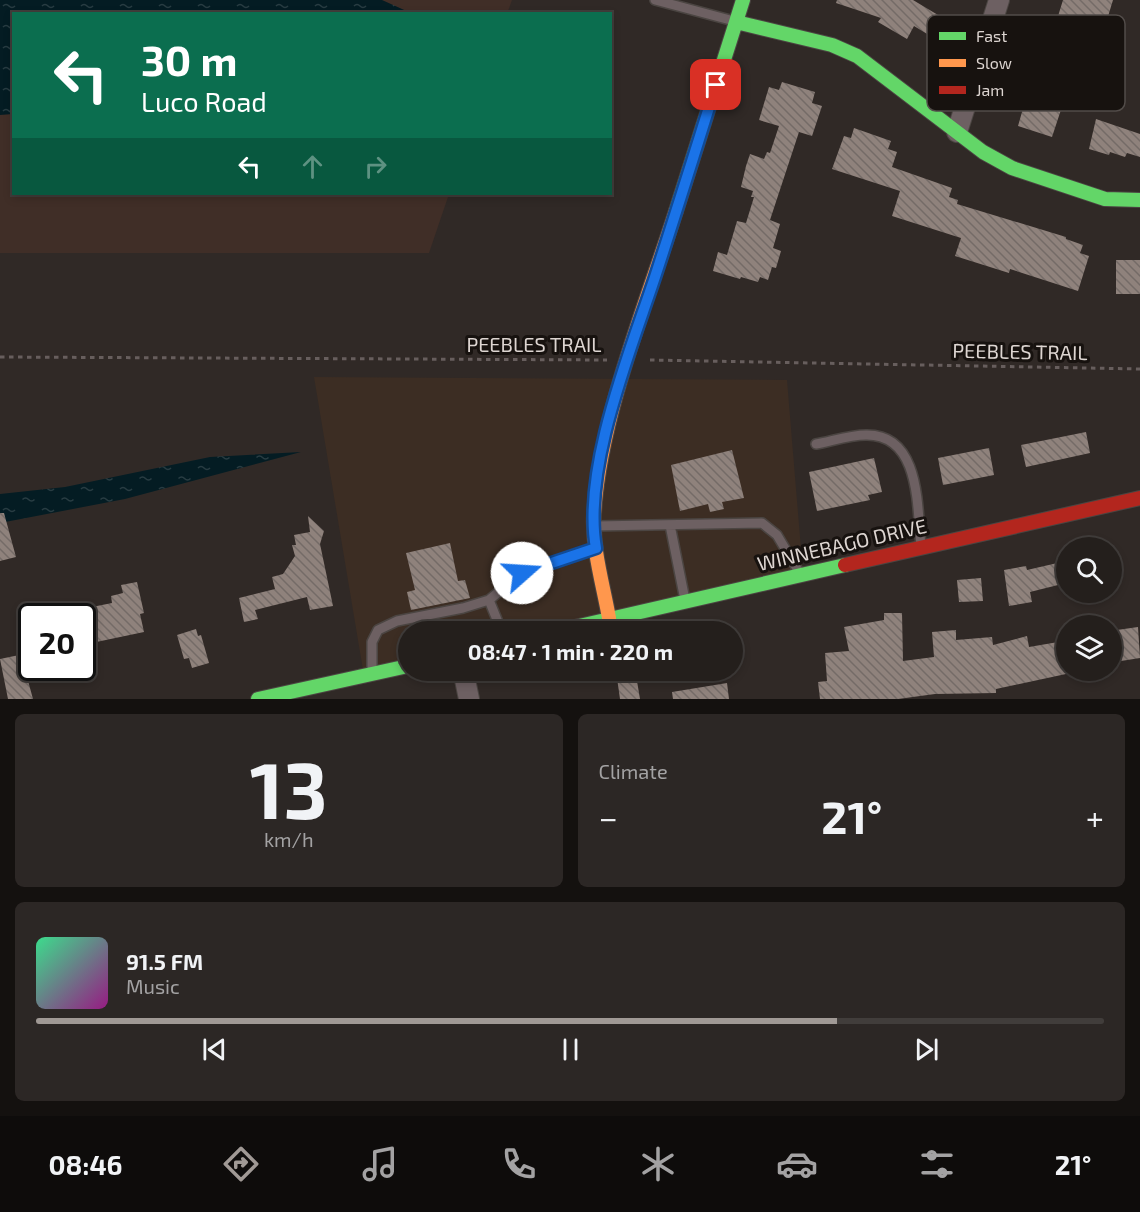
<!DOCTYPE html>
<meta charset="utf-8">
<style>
:root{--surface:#241f1c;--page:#2c2725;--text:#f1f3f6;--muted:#a3a2a3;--line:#413d3b;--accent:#a09995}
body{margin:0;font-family:"Exo 2",sans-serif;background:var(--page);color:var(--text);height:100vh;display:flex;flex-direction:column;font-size:22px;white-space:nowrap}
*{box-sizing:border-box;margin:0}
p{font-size:20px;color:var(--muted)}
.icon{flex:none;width:33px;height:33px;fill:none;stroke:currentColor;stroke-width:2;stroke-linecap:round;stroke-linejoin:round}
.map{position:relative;height:699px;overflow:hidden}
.side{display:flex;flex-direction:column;gap:15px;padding:15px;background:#14110f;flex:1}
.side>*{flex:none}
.top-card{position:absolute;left:12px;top:12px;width:600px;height:183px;border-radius:0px;box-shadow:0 3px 9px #0003,0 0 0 2px var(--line);background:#0b6e4f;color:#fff;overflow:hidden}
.tools{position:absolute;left:1056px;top:537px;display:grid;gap:12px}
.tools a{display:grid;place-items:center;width:66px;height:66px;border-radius:50%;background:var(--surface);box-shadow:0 3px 9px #0003,0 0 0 2px var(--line);font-size:30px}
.speed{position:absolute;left:18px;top:603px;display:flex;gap:12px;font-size:30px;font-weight:700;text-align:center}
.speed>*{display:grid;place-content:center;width:78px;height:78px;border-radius:50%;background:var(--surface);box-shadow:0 3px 9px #0003,0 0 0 2px var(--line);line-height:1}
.speed .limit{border:3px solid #111;border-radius:9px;background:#fff;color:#111}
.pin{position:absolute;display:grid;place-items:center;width:51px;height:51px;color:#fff;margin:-26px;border-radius:12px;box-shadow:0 3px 9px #0006}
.me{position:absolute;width:66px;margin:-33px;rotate:71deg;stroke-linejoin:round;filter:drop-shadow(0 0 4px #0008)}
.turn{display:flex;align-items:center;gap:21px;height:126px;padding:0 30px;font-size:27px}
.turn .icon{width:78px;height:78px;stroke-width:2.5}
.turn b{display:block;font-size:42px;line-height:51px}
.lanes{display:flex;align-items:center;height:57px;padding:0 30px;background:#0003;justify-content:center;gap:30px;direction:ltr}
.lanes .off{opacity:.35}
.big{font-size:45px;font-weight:700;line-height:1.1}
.side .card{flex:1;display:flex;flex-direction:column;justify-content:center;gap:9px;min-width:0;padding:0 21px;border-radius:9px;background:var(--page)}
.side .dial{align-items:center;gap:0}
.dial b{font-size:78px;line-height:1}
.song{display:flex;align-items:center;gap:18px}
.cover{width:72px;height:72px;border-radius:9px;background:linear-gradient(135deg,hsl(150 70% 55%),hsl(310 70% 35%))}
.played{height:6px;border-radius:3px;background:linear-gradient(90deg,var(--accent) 75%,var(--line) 75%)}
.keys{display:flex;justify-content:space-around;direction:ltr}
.heat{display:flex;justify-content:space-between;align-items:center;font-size:33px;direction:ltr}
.side .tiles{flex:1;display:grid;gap:15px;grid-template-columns:1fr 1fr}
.card:last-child{grid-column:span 2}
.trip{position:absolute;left:398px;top:621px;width:345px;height:60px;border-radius:30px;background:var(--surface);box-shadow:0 3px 9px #0003,0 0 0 2px var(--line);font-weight:700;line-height:60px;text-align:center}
.menu{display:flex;height:96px;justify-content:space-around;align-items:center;background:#0e0c0b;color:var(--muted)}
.menu .icon{width:42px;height:42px}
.menu .on{color:var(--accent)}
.menu b{font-size:27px;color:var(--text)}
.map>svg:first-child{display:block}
</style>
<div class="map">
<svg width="1140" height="699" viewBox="0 0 1140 699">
<defs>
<pattern id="water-ripples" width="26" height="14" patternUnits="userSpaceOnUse" patternTransform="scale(1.5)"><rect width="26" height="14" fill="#041c23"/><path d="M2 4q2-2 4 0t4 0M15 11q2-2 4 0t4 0" fill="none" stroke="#283c42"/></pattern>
<pattern id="building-back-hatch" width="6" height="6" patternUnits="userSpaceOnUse" patternTransform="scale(1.5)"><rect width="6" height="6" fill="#8f827c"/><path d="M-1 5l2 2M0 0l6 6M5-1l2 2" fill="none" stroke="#746b67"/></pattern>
</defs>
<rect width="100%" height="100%" fill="#302926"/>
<path fill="#3c2d23" d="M314,377L787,380L803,573L553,631L408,632V666L364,676Z"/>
<path fill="#402e27" d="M0,0H512L507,14H14V194H449L429,253H0Z"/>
<path fill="url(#water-ripples)" d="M0,0H382L411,13L14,14L13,114L0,115Z
M301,452L125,499L0,523V494L65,487L210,457Z"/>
<path fill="url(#building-back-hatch)" d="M837,0H913L948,21L937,40L914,26L907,39L878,22L881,18L836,3Z
M1063,0H1113L1103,33L1088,28L1052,137L1018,126L1024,105L1019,103L1036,52L1046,55Z
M782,82L815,92L812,103L822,106L812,136L799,132L770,220L780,224L773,248L781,251L776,268L772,267L768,280L760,277L758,282L741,277L740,279L713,271L718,252L727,255L737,221L746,223L754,197H751L753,191L741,187L746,166L750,154L764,159L767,152L770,153L779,126L759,120L769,87L779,90Z
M1096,119L1140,134V157L1127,153L1125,157L1110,152L1109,155L1089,149Z
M854,128L891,141L888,149L897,152L892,167L952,188L949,197L958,200L957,204L1066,237V239L1083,245L1080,253L1089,256L1078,291L1010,269L1009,273L955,256L961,238L892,216L900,191L832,169L844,136L851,138Z
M1116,260H1140V294H1116Z
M1086,432L1090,453L1026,467L1021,445Z
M989,448L994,475L943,485L938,458Z
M732,450L744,498L722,502L724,509L710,512L708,504L680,511L671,465Z
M874,458L882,492L868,495L870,500L817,511L809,472Z
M0,513H4L16,557L0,561Z
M308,516L324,531L320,544L333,606L310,610L307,597L255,610L258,619L244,622L239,598L275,589L272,577L283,574L295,556L292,545H296L294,535L310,532Z
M450,543L458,581L465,580L470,598L411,610L407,592L415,590L406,553Z
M1066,561V583L1030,592L1032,602L1009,606L1004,570L1026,566L1027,570Z
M981,578L983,601L959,602L957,580Z
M137,582L144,613L140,614L144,632L82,645V609L112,603L111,596L123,593L121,585Z
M884,613H902L903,661L934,657L932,632L956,630V640L992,637L993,645L1027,636L1029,647L1064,641L1066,674L996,689V693L935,694L898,699H820L818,682L827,681L825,653L849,651L844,627L884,620Z
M1138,627L1140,658L1121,661L1117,630Z
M196,629L198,636L201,635L209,663L192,668L189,658L184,659L177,635Z
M24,654L32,677H27L33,699H8L0,659Z
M636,675L640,699H620L617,678Z
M727,683L729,699H673L672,692Z"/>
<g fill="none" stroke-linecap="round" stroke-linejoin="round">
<g stroke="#4b4542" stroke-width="12">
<path id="lane" d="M655,0L734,21
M816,444C832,441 850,435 866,435C921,434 917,508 921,546
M670,525L685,600
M595,526L762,523L777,535L799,572
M489,600L502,632
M372,672V642L378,630L397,621L463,608L489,600L521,573L594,549"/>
</g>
<g stroke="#4b4542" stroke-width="22">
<path id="street" d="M957,132L999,0
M463,670L469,699"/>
</g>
<g stroke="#4b4542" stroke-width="16">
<path id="fast" d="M736,22L832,45L857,56L983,152L1012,168L1105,199L1140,200
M676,211L743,0
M553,632L845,565
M258,699L408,666"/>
</g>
<g stroke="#4b4542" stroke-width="16">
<path id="slow" d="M609,618C603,584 592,549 594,514C600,417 646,304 676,211"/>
</g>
<g stroke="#4b4542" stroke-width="16">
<path id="jam" d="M845,565L1140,498"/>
</g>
<path stroke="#675e5d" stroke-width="3" stroke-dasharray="4.5 4.5" stroke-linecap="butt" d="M0,357L607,360
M650,360L1140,369"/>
<use href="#lane" stroke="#6d6062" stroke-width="9"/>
<use href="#street" stroke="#6d6062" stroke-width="20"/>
<use href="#fast" stroke="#63d668" stroke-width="14"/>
<use href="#slow" stroke="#ff974d" stroke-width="14"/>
<use href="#jam" stroke="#b3261e" stroke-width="14"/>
</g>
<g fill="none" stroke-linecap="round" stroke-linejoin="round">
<g stroke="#114b97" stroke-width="15">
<path id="route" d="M522,573L596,548C582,469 630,352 655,277C676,213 696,149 716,85"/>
</g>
<use href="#route" stroke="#1a73e8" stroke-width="10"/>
</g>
<g text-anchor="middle" stroke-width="6" stroke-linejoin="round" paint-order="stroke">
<g font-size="20" fill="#ddd5d1" stroke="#17120f">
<text x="534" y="352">PEEBLES TRAIL</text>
<text transform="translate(1020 352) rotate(1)" y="7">PEEBLES TRAIL</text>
<text transform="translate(842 545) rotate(-13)" y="7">WINNEBAGO DRIVE</text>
</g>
</g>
<rect x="927" y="15" width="198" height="96" rx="9" fill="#17120f" stroke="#524c49" stroke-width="1.5"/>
<rect x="939" y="32" width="27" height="8" fill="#63d668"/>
<rect x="939" y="59" width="27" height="8" fill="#ff974d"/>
<rect x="939" y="86" width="27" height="8" fill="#b3261e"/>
<g font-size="16" fill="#ddd5d1">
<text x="976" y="42">Fast</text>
<text x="976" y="69">Slow</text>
<text x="976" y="96">Jam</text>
</g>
</svg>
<div class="tools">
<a><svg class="icon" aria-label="search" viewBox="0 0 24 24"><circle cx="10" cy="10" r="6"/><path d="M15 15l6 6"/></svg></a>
<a><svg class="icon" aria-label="layers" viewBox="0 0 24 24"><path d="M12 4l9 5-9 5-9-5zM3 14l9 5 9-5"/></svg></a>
</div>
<div class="speed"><div class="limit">20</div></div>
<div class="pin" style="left:716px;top:85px;background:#d93025"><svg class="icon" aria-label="arrive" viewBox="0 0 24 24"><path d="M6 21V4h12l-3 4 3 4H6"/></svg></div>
<svg class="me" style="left:522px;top:573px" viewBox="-20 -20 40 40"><circle r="19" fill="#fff"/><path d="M0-13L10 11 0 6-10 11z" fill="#1a73e8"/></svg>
<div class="trip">08:47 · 1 min · 220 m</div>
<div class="top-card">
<div class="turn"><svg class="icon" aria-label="left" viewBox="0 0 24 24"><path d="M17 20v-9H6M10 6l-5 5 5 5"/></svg><div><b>30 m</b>Luco Road</div></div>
<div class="lanes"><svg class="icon" aria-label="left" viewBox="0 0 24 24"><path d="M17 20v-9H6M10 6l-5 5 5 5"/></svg><svg class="icon off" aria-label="ahead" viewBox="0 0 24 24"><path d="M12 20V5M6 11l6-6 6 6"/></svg><svg class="icon off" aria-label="right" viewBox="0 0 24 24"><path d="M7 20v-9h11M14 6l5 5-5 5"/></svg></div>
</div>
</div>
<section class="side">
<div class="tiles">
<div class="card dial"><b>13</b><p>km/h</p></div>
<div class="card"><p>Climate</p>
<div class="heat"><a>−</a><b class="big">21°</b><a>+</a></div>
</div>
<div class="card">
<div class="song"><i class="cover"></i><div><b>91.5 FM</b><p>Music</p></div></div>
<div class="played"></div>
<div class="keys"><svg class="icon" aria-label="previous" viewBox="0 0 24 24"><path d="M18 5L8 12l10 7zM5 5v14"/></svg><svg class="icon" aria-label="pause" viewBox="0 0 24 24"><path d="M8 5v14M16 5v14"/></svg><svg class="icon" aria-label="next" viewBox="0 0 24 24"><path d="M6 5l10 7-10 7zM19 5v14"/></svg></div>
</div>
</div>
</section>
<nav class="menu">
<b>08:46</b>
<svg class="icon on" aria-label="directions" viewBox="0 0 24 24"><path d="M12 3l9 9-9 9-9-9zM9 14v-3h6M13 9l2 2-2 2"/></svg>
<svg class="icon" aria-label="music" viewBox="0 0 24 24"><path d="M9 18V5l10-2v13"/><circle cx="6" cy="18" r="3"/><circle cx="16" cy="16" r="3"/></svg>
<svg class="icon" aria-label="phone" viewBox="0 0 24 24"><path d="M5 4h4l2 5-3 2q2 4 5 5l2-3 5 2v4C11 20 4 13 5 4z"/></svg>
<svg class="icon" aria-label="climate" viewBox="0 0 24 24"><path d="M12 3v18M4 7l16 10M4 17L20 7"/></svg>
<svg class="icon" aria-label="car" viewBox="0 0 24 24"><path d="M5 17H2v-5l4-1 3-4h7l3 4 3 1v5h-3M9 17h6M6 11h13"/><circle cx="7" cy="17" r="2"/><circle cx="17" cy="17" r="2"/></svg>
<svg class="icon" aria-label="filters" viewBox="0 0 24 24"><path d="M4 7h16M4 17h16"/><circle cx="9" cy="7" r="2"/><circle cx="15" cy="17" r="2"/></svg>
<b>21°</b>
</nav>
